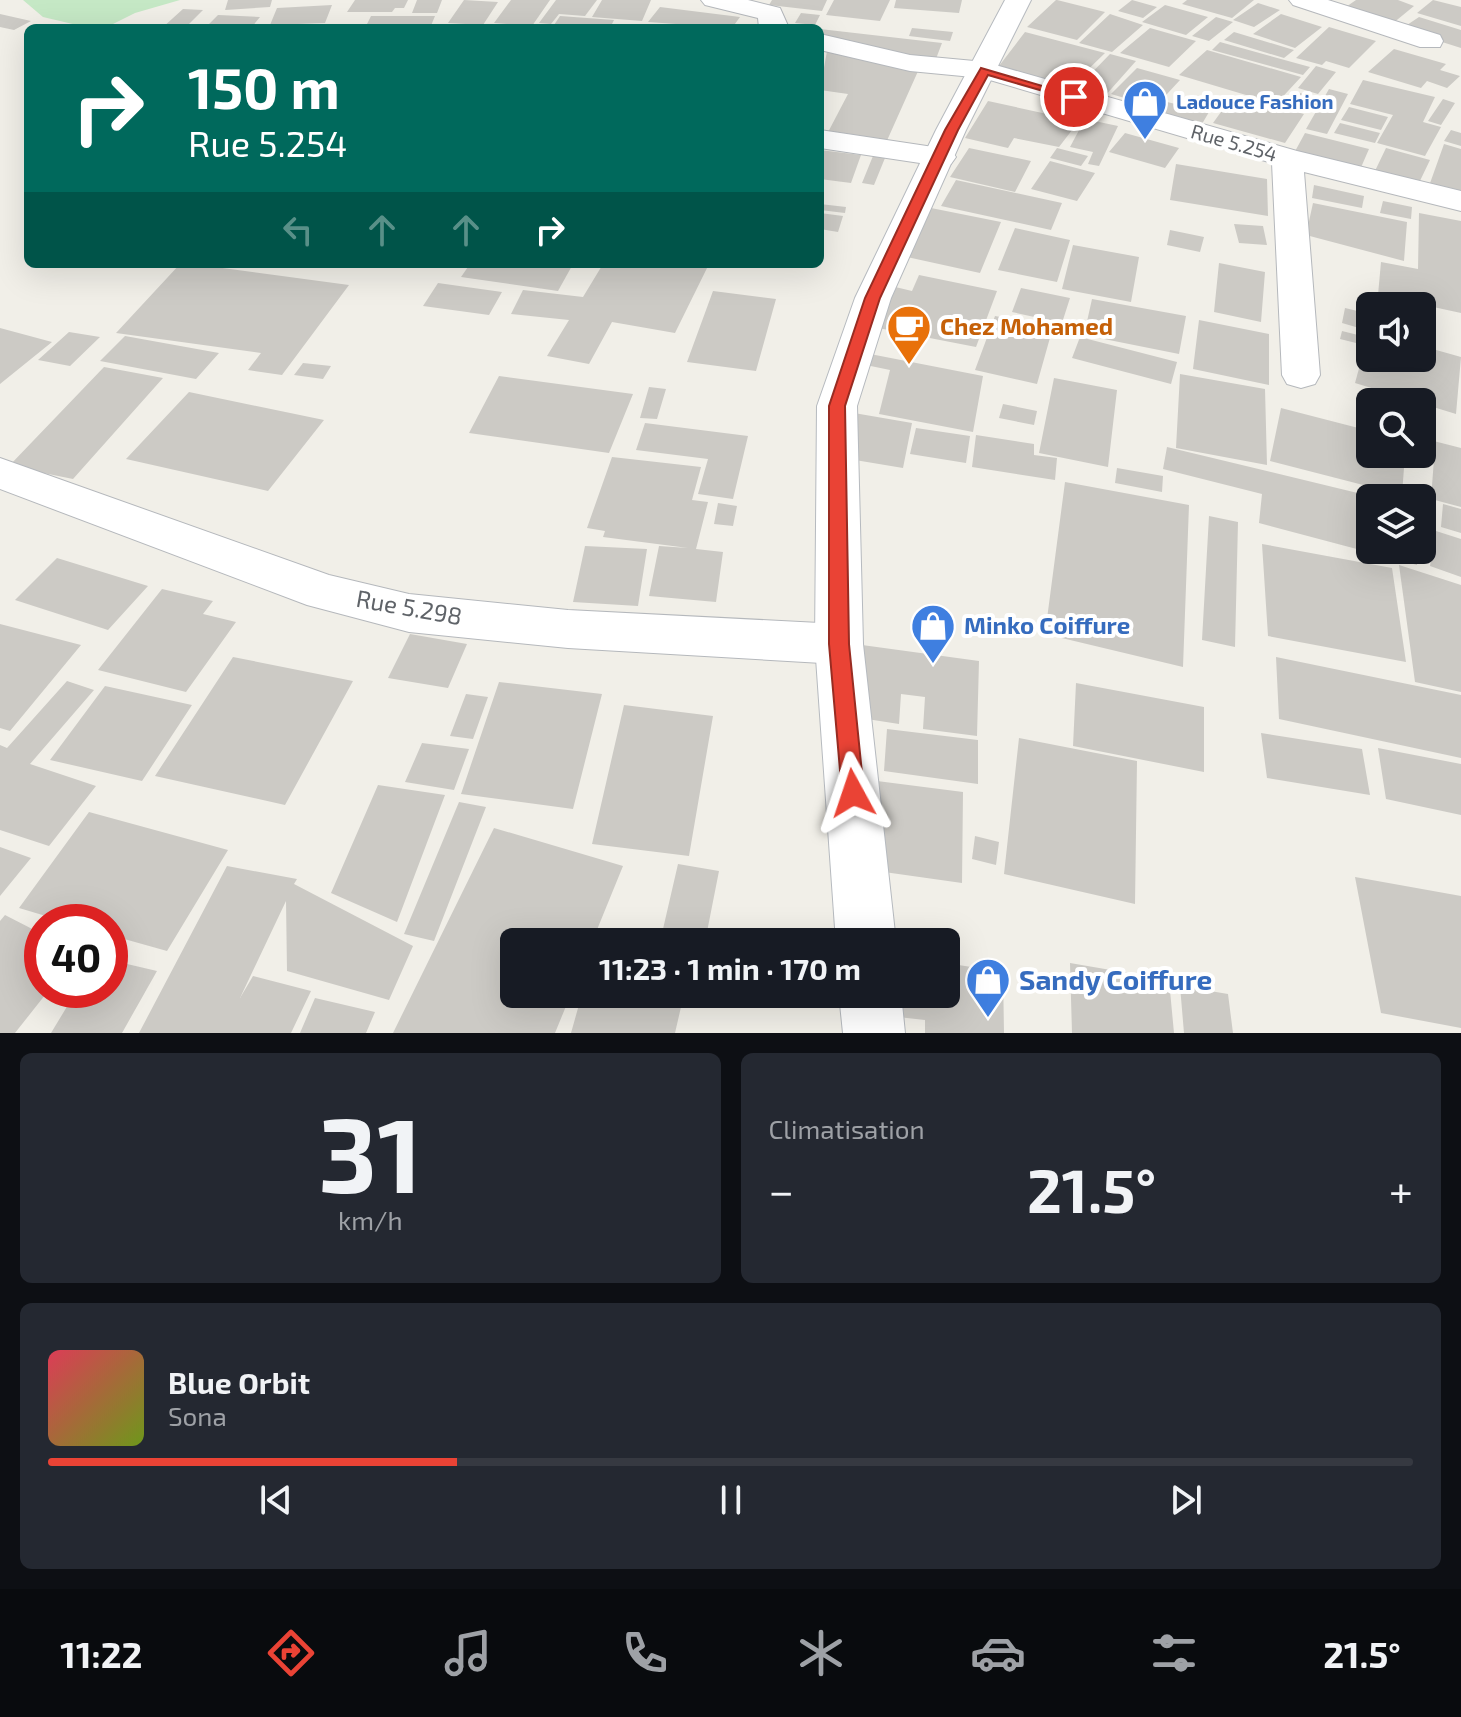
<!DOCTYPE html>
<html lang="fr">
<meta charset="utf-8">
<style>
:root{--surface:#171b24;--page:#242831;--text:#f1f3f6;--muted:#9ea1a6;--line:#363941;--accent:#ea4335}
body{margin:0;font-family:"Exo 2",sans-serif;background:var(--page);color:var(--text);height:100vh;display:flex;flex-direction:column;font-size:30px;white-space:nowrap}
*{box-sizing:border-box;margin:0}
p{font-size:26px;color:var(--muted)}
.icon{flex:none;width:44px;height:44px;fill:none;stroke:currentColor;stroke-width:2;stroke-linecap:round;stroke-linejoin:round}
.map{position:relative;height:1033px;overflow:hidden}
.sheet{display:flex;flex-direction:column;gap:20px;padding:20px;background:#0d0f14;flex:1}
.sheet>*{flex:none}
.guide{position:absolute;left:24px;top:24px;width:800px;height:244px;border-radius:12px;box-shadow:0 8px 32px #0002;background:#00695c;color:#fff;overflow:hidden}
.tools{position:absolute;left:1356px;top:292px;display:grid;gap:16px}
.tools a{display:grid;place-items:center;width:80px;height:80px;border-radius:12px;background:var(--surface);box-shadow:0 8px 32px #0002;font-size:40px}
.speed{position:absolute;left:24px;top:904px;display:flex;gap:16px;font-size:40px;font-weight:700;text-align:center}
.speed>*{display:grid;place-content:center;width:104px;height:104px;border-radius:50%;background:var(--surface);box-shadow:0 8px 32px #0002;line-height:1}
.speed .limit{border:12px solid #d22;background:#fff;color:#111}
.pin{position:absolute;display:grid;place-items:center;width:68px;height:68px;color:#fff;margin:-34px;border:4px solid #fff;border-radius:50%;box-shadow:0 2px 8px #0007}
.me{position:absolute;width:88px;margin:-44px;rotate:355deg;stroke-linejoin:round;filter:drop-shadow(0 0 6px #0008)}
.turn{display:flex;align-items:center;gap:28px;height:168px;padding:0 32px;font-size:36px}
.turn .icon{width:104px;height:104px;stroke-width:2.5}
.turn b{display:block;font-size:56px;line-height:68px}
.lanes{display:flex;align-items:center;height:76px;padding:0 32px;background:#0003;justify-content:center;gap:40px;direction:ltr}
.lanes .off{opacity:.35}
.big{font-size:60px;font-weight:700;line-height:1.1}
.sheet .card{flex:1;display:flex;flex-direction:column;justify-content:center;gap:12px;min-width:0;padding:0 28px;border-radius:12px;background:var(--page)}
.sheet .dial{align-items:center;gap:0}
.dial b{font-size:104px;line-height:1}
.song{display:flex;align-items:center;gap:24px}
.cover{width:96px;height:96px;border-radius:12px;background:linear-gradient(135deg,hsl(350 70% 55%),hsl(80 70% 35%))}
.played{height:8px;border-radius:4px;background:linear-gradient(90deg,var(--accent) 30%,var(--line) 30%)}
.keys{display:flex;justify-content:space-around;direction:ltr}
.heat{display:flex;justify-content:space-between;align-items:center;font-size:44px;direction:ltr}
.sheet .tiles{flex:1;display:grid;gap:20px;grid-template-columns:1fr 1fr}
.card:last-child{grid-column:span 2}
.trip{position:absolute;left:500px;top:928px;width:460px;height:80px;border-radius:12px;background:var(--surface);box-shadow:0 8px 32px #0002;font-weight:700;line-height:80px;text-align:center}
.tabs{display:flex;height:128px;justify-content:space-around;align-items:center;background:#090b0e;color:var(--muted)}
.tabs .icon{width:56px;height:56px}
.tabs .active{color:var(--accent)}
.tabs b{font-size:36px;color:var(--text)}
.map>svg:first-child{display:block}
</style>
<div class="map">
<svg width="1461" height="1033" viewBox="0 0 1461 1033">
<rect width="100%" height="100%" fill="#f1efe8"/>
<path fill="#c5e8c5" d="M23,0H180L135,13L109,26L77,25L43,17Z"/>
<path fill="#cccac5" d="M228,0H272L270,7L225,10Z
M355,0H408L404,8H395L392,12H347Z
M417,0H442L437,13H412Z
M464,0L498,2L483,25L448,23Z
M511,0H550L532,26L494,23Z
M556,0H597L585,16L559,14L551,24L539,23Z
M602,0H651L642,21L592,17Z
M772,0H827L822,11L769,5Z
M834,0H890L880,21L826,15Z
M896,0H962L959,13L894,8Z
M1056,0H1057L1105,12L1077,40L1027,27Z
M1132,0L1157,7L1143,18L1118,11Z
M1187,0H1254L1232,18L1182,4Z
M1356,0H1398L1414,6L1392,24L1343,9Z
M1433,0L1461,7V26L1417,13Z
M1258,3L1280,10L1254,27L1233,20Z
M332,5L325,23L270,25L277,8Z
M1165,5L1208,17L1186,35L1142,22Z
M660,7L740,17L732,28L648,22Z
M183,9L203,10L185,28H162Z
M801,13L820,15L815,25L795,23Z
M0,14L31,21L14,30L0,27Z
M1110,14L1143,25L1112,52L1079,43Z
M1281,14L1322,27L1295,48L1253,34Z
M218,15L260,17L251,28H205Z
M371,16H435L430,28H365Z
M560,16L614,20L610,28H552Z
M1216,17L1233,22L1209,41L1192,36Z
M1419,17L1461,30V48L1401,29Z
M1329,27L1376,41L1349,68L1326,61L1322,65L1296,58Z
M912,28L953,32L950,41L909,36Z
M1150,28L1196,41L1169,67L1120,53Z
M820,29L942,43L934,64L820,40Z
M1025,32L1105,53L1070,87L999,66Z
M1234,32L1294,50L1284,58L1224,40Z
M1220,42L1310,67L1303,75L1212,50Z
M1394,49L1446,64L1440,70L1460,76L1447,88L1427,81L1421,88L1368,72Z
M1207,50L1301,77L1276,104L1179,75Z
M827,51L919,69L885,145L826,136L848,94L820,90Z
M1110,54L1136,61L1104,97L1076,89Z
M1316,66L1336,72L1318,94L1298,88Z
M1137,68L1180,80L1155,107L1111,94Z
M1363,80L1435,97L1423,122L1441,127L1425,156L1377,143L1393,115L1350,104Z
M1329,89L1348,94L1327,134L1306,129Z
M1293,91L1314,97L1306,108L1284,102Z
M1248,99L1304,114L1285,143L1213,123L1226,105L1241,109Z
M1443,99L1455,103L1441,125L1428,121Z
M988,101L1079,121L1059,147L1014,138L1008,148L965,138Z
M1167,102L1209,112L1199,129L1156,118Z
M1349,107L1388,117L1381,130L1341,120Z
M1085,119L1118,126L1099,166L1088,164L1093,152L1070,147Z
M1340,123L1380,133L1375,143L1334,133Z
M1451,130L1461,133V146L1444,141Z
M1125,133L1179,148L1165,168L1109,152Z
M1305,133L1369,149L1359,172L1293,155Z
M1444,144L1461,149V195L1429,186Z
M969,148L1031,161L1015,192L950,177Z
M1057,148L1088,156L1081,166L1050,158Z
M1386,148L1430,160L1418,185L1374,173Z
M820,150L861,155L851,183L820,179Z
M873,156L885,158L874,185L862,183Z
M1050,161L1095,173L1077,201L1031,189Z
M1176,164L1267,179L1268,216L1170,200Z
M956,180L1062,203L1051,230L941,206Z
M1314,185L1364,196L1362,208L1312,198Z
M1383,201L1412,207L1411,219L1380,213Z
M1313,203L1407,222L1404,261L1306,235Z
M820,204L846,207L845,213L820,210Z
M931,208L1001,222L980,273L907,257Z
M820,213L843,216L838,232L820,229Z
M1419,213L1461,221V313L1378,295L1381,262L1418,269Z
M1234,224L1263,226L1267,245L1239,243Z
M1015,228L1070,240L1057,282L998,270Z
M1170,230L1204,237L1200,252L1167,245Z
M1073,245L1139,257L1131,302L1062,289Z
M1219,263L1265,272L1261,322L1214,312Z
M180,264H193L349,285L282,375L248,370L261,353L116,333Z
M470,264H573L558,291L461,277Z
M603,264H709L675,333L612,322L589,364L547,356L569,320L511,314L523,290L583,297Z
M919,275L997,291L976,347L873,327L887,285L912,291Z
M438,283L502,292L489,315L423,306Z
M1021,288L1070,298L1062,323L1012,312Z
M713,291L776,299L756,371L687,362Z
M1092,299L1186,316L1179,354L1084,335Z
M1345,308L1370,314L1366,330L1342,323Z
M995,316L1053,327L1037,384L975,370Z
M1199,320L1269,334V385L1193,369Z
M0,328L52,342L0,384Z
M1342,331L1362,336L1360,344L1340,339Z
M69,332L100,337L70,366L38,360Z
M1369,332L1370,358H1422V346L1461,357L1456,414L1355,383Z
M125,336L219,353L196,379L100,361Z
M1080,337L1177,362L1171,384L1072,358Z
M865,353L983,376L973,432L879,414L890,370L861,364Z
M303,363L331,366L323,379L294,375Z
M104,367L163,378L73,479L9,466Z
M1180,374L1265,389L1267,465L1176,448Z
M499,376L633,394L609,453L469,433Z
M1054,378L1117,390L1108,467L1039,453Z
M649,387L666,389L657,419L640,418Z
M189,392L324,420L268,491L126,459Z
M1003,404L1037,411L1034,425L999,418Z
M1281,408L1370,431V454H1405L1402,495L1270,461Z
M854,413L912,423L903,468L843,458Z
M645,423L748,436L733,499L698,494L708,459L636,450Z
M916,428L970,436L966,463L910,454Z
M976,435L1034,444V455L1057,458L1055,480L972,467Z
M1422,438L1461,448V507L1431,499L1434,459L1422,456Z
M1167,447L1370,496V550H1417V565L1259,523L1262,494L1163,469Z
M612,457L701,467L692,500L708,502L696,549L723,552L716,602L649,596L659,546L688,548L603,537L605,531L587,528Z
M1117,468L1163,476L1162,492L1115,483Z
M1065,482L1189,505L1183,667L1045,634Z
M718,503L737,506L733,526L714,524Z
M1443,504L1461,509V533L1441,527Z
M1209,516L1238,522L1235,647L1202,640Z
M1436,531L1461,539V577L1430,566Z
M1262,544L1392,568L1406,662L1268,636Z
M585,546L647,549L638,606L573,602Z
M57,558L148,586L108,630L15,600Z
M1399,565L1461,585V692L1415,682Z
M162,589L213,601L203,614L236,622L186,692L98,670Z
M0,624L81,645L10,731L0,728Z
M410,634L467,644L448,688L388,678Z
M862,645L979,661L977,736L923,729L925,697L901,694L899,724L854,717Z
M233,657L353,681L285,805L155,776Z
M1276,657L1461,695V758L1279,719Z
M67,681L94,690L30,764L96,786L49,846L0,830V745L7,748Z
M499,682L602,694L573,809L461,794Z
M1076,683L1204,707V772L1073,746Z
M105,686L192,705L142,781L50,760Z
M466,694L488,697L473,739L450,736Z
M624,705L713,716L689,856L592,844Z
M887,729L978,740V784L884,771Z
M1261,733L1362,749L1370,795L1267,778Z
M1019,738L1137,761L1135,904L1004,874Z
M422,743L469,749L454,790L405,782Z
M1378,748L1461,764V815L1386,799Z
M877,781L963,792L962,883L870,870Z
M378,785L445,795L397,922L331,893Z
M459,802L486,807L434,941L404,934Z
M89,812L228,850L167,951L110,935V922H66L19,908Z
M494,828L623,866L592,942H514V994H571L555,1033H393Z
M975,836L999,842L996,865L972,859Z
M0,847L31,858L0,896Z
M678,864L719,871L705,942H660Z
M227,866L297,879L294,884L413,946L389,1000L287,971L286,901L240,998L253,976L311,991L291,1033H139Z
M1355,877L1461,896V1028L1381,1013Z
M5,915L42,934V990H49L15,1033H0V921Z
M110,960L157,971L122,1033H51L77,990H110Z
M946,963L1003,972L1004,1033H925V1020L898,1017L900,994H946Z
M1070,963L1169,980L1174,1033H1072Z
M1180,986L1228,994L1233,1033H1184Z
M582,994H684L675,1033H571Z
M315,998L375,1012L366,1033H300Z"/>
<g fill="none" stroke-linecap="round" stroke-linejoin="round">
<g stroke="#b5b8bc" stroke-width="2">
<path id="street" d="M701,0H748L780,8L789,28H759L758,18L705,5Z
M1289,0H1328L1440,35L1443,41L1440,47H1420L1293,5Z
M820,34L910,55L985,62L1297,151L1461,191V211L1304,172L1320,375L1315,384L1301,388L1287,384L1282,375L1272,163L983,78L910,71L820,50Z
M820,130L940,148L951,150L956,157L951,164L940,166L820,148Z
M0,458L329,575L409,594L568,610L839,624L856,630L863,644L856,658L839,664L568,648L409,632L307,605L0,489Z"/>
</g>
<g stroke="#b6babf" stroke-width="2">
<path id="secondary" d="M1005,0H1031L966,130L891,298L857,406L863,644L896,942H836L815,644L817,406L855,298L936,130Z
M839,994H901L905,1033H843Z"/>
</g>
<use href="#street" fill="#fff" fill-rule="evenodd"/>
<use href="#secondary" fill="#fff" fill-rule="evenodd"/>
</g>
<path fill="#ea4335" stroke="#982c22" stroke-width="2" d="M981,68L1080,97L1074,100L988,75L958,130L880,298L845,406L849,644L864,793L861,800L853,803L845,800L842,793L829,644V406L865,298L945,130Z"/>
<defs>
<g id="shop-pin" transform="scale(2.3)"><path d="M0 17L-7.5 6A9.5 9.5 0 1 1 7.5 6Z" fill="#3f7fe0" stroke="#fff"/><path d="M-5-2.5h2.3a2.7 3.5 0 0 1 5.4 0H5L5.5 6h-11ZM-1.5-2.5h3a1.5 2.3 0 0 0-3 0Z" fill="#fff"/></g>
<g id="cafe-pin" transform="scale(2.3)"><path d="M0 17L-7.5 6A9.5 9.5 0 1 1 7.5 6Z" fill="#e8710a" stroke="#fff"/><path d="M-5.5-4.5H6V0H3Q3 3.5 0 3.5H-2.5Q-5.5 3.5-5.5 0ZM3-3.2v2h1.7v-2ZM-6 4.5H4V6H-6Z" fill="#fff"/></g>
</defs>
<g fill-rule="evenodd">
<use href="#shop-pin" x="1145" y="102"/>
<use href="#cafe-pin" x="909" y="327"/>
<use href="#shop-pin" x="933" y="626"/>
<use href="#shop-pin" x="988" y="980"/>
</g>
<g text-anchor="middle" stroke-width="8" stroke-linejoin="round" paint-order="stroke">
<g font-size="20" font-weight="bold" fill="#366cbe" stroke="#fff" text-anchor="start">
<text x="1176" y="109">Ladouce Fashion</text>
</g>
<g font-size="20" fill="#5f6368" stroke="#fff">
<text transform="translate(1234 143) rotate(16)" y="7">Rue 5.254</text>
</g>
<g font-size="24" font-weight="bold" fill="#c56008" stroke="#fff" text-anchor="start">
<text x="940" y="335">Chez Mohamed</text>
</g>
<g font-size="24" fill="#5f6368" stroke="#fff">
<text transform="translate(409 608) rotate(10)" y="8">Rue 5.298</text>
</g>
<g font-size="24" font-weight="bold" fill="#366cbe" stroke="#fff" text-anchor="start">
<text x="964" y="634">Minko Coiffure</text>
</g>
<g font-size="28" font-weight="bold" fill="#366cbe" stroke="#fff" text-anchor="start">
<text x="1019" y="990">Sandy Coiffure</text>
</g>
</g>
</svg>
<div class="tools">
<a><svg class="icon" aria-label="sound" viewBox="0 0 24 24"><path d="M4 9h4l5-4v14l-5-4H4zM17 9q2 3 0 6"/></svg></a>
<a><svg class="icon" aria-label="search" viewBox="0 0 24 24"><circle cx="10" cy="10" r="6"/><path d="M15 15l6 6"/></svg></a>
<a><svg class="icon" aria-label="layers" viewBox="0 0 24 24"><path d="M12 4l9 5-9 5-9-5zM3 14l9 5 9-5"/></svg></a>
</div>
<div class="speed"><div class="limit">40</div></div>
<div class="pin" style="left:1074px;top:97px;background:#d93025"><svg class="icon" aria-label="arrive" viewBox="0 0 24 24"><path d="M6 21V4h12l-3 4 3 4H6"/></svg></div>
<svg class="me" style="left:853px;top:793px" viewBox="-20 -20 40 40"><path d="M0-17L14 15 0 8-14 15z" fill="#ea4335" stroke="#fff" stroke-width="4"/></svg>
<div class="trip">11:23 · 1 min · 170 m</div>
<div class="guide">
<div class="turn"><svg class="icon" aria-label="right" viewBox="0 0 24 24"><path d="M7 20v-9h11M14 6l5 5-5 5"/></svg><div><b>150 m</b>Rue 5.254</div></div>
<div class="lanes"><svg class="icon off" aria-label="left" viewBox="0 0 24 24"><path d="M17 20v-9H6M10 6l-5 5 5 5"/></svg><svg class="icon off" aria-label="ahead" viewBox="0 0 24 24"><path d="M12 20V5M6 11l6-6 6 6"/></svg><svg class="icon off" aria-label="ahead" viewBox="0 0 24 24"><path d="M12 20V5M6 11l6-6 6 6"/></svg><svg class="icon" aria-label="right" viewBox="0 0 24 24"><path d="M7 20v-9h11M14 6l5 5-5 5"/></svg></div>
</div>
</div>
<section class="sheet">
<div class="tiles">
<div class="card dial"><b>31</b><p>km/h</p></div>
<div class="card"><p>Climatisation</p>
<div class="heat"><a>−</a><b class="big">21.5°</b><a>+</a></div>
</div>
<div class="card">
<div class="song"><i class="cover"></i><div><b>Blue Orbit</b><p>Sona</p></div></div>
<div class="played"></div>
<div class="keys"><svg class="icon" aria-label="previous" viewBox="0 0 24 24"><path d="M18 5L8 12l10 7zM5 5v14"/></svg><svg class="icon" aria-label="pause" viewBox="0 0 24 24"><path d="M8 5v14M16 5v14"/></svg><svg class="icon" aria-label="next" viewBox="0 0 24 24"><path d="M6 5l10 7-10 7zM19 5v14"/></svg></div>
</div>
</div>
</section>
<nav class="tabs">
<b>11:22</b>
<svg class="icon active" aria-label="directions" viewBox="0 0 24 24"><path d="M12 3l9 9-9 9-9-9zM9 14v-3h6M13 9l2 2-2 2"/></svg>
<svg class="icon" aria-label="music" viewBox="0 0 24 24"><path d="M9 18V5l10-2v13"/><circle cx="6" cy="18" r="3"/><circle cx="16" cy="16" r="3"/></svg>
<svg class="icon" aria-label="phone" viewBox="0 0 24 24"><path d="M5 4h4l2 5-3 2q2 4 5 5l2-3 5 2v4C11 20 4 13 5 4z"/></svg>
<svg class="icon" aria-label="climate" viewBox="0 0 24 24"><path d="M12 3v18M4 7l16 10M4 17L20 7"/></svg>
<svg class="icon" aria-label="car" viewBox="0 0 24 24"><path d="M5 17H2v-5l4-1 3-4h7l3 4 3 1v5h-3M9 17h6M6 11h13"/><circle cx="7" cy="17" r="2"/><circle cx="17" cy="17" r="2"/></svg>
<svg class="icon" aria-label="filters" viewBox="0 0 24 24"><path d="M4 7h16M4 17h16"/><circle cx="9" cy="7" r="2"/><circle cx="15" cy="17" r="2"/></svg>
<b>21.5°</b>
</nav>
